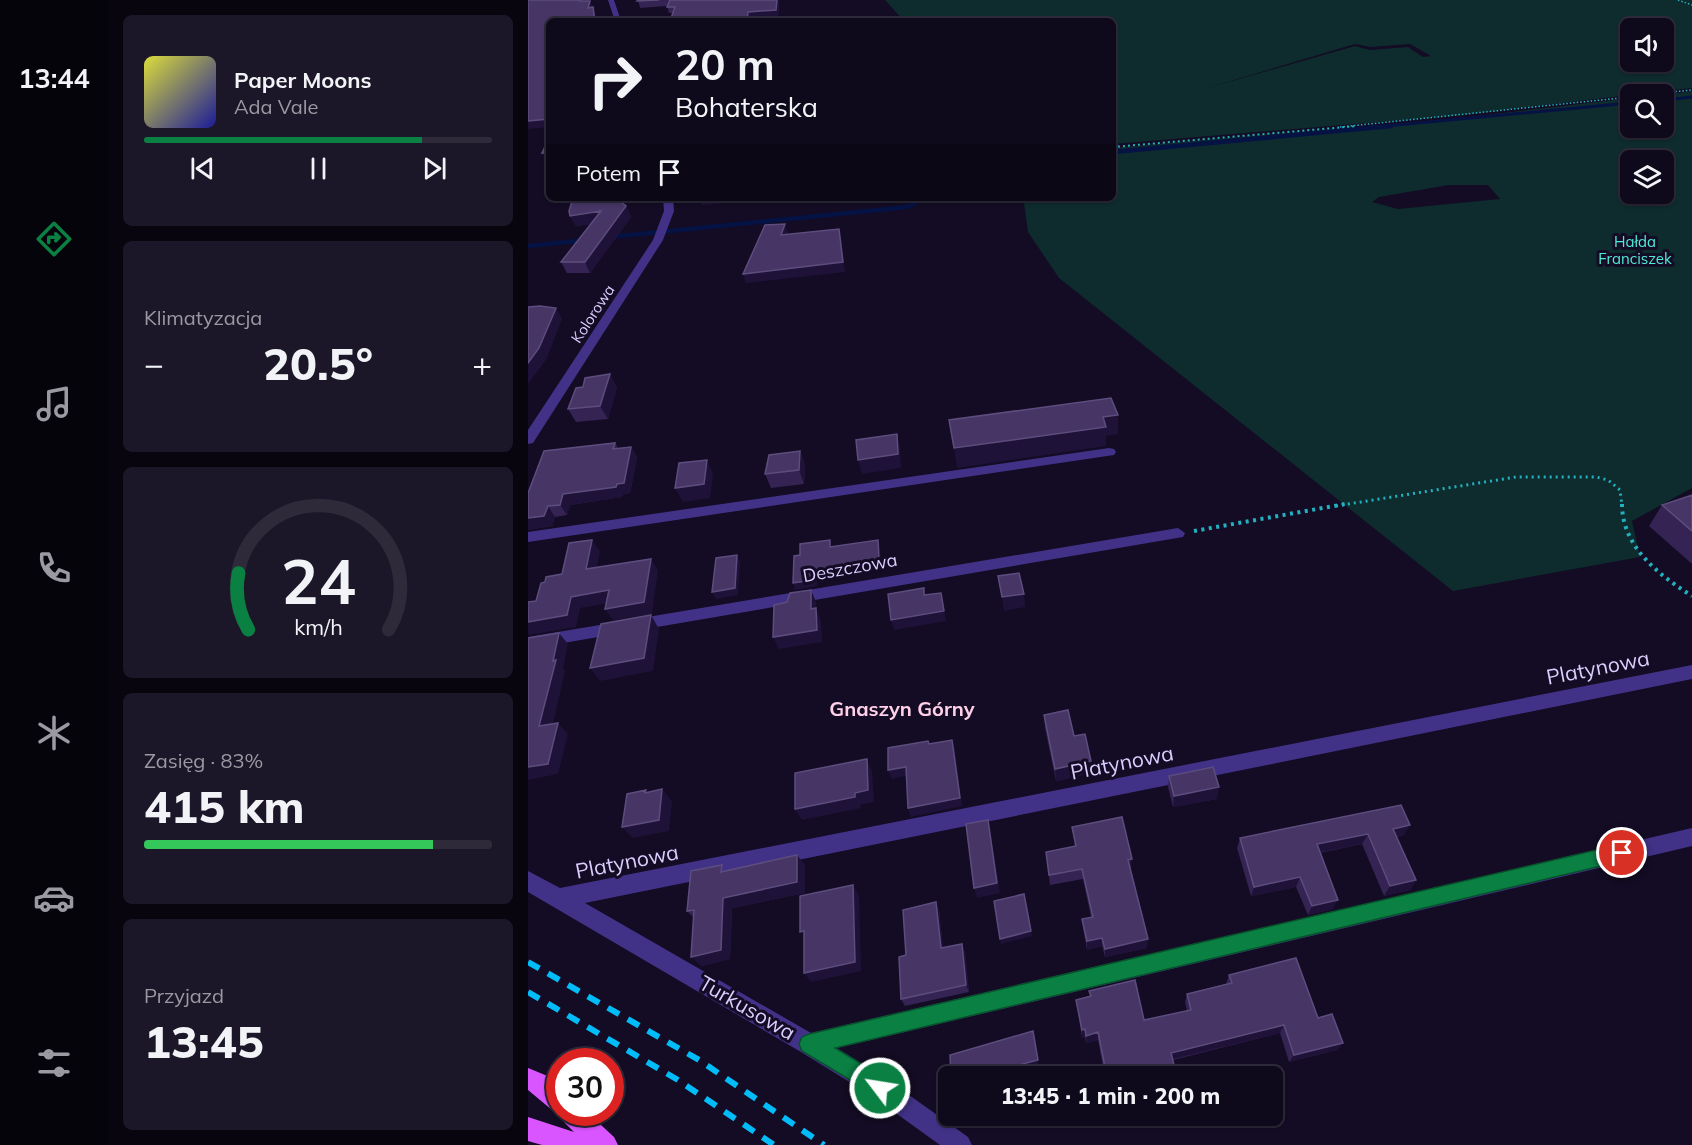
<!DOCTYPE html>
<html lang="pl">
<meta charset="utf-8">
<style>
:root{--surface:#0e091b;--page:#1c1728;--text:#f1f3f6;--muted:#9b9aa3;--line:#2e2a3a;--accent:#0b8043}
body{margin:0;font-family:Mulish,sans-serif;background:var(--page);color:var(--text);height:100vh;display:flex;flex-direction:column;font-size:22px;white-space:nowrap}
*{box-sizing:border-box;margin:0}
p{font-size:20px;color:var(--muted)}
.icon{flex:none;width:33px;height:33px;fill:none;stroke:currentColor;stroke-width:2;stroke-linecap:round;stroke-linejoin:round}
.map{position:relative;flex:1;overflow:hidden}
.drawer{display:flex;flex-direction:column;gap:15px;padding:15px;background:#08050f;width:420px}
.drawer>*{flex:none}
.hud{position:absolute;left:18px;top:18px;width:570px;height:183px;border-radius:9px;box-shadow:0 2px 4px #0004,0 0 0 2px var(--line);background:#0e091b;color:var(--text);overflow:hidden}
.tools{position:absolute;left:1092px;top:18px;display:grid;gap:12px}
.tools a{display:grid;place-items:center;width:54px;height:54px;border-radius:9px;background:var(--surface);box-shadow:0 2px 4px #0004,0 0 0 2px var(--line);font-size:30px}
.speed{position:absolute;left:18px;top:1048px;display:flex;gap:12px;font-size:30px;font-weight:700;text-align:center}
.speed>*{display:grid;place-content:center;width:78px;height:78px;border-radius:50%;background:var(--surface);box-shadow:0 2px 4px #0004,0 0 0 2px var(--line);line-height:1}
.speed .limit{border:9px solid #d22;background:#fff;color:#111}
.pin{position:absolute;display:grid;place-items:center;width:51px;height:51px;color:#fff;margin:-26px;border:3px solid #fff;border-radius:50%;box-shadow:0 2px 6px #0007}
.me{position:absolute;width:66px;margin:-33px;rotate:301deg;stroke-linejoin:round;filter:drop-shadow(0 0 4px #0008)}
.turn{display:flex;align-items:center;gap:21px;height:126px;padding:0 30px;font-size:27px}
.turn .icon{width:78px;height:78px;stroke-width:2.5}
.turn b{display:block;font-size:42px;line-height:51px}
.then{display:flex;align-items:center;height:57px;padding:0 30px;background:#0003;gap:12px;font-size:22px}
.big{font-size:45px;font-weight:800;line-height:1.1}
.drawer .tile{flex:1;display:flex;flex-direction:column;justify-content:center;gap:9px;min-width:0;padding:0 21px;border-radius:9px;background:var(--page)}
.drawer .dial{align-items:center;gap:0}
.dial svg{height:156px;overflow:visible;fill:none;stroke:var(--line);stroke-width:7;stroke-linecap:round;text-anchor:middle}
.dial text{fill:var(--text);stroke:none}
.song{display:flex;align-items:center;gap:18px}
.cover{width:72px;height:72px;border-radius:9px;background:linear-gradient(135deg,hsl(60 70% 55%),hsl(240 70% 35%))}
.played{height:6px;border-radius:3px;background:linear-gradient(90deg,var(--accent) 80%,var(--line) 80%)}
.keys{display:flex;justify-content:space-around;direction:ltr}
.heat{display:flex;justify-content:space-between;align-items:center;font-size:33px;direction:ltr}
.charge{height:9px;border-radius:4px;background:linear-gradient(90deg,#34c759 83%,var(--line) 0)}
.trip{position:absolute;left:410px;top:1066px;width:345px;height:60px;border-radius:9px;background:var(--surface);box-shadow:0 2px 4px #0004,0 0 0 2px var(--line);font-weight:800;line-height:60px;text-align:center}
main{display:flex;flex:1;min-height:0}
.tabs{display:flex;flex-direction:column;width:108px;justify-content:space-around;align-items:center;background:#06040b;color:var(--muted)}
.tabs .icon{width:42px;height:42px}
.tabs .selected{color:var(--accent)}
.tabs b{font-size:27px;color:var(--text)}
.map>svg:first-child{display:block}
</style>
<main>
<nav class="tabs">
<b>13:44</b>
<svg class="icon selected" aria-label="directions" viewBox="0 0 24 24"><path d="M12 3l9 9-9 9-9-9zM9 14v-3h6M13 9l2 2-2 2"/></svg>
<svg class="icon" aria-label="music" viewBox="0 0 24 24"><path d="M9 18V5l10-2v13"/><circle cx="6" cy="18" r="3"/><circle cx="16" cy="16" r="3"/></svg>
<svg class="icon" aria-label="phone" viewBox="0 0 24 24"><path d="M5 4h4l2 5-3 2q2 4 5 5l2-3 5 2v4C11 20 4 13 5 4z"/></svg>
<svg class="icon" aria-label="climate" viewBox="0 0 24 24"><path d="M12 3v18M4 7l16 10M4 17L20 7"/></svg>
<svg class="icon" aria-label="car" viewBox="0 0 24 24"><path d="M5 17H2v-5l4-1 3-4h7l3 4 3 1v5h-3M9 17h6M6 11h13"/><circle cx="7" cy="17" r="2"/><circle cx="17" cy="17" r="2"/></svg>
<svg class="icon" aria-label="filters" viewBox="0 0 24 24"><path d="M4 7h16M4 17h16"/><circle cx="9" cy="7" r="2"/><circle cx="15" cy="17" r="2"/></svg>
</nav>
<section class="drawer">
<div class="tile">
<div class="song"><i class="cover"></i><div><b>Paper Moons</b><p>Ada Vale</p></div></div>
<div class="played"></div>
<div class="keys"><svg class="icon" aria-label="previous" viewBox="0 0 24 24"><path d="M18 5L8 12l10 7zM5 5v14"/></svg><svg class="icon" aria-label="pause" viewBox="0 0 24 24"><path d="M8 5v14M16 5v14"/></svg><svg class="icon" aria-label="next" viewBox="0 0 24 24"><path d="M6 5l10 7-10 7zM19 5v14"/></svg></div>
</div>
<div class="tile"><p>Klimatyzacja</p>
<div class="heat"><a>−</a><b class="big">20.5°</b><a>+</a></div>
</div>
<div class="tile dial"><svg viewBox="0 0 100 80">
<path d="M14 69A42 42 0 1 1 86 69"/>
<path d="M14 69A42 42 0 0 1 9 40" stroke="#0b8043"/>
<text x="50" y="56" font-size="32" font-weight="700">24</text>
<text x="50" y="72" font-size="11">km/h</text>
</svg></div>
<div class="tile"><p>Zasięg · 83%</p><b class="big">415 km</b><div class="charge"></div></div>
<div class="tile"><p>Przyjazd</p><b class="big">13:45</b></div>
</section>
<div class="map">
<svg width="1164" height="1145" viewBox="0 0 1164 1145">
<rect width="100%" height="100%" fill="#130c24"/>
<path fill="#0e2b2e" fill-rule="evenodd" d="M357,0H1164V88L924,116L585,144V21H376ZM1102,28H1136V62H1102ZM827,44L842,47L882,44L903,56L895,57L880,47L842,50L827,46L672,90Z
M1164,91V488L1104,521L1112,557L925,591L531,278L500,232L496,203L503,198H585V148L932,118L1102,98V128H1136V95ZM1102,160H1136V194H1102ZM921,185H960L972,199L870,209L844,202L851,197Z"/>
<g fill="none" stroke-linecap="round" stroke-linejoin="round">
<path stroke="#051244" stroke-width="3" d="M1136,100L1164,97
M847,127L1102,103"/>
<path stroke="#051244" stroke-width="4.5" d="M585,152L863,126
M82,237L379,207L397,198
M0,246L59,240"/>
<path stroke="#22b2bf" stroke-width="1.5" stroke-dasharray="1.5 2" stroke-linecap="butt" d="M1150,0L1164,5
M1123,94L1164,90
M812,127L1102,97"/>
<path stroke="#22b2bf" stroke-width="2" stroke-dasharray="2 3" stroke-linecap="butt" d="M585,147L829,126"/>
<path stroke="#22b2bf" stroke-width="3" stroke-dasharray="2 4" stroke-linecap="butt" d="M808,506L988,477H1068L1080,480L1092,490L1094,506"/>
<path stroke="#22b2bf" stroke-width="4" stroke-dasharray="3 4.5" stroke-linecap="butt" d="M1094,504C1094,547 1131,575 1164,596
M666,531L817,504"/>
<path fill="#423287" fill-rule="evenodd" d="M80,0H86L93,21H87Z
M135,198H145L146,211L135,240L5,443L0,444V430L125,240L136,211Z
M581,448L586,449L588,452L586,455L0,542V532Z
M650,528L657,533L655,537L0,649V637Z
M1164,665V679L57,903L283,1033L1164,828V846L309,1048L360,1080L440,1137L444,1145H412L344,1096L273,1052L0,892V871L32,888Z"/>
<path fill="#d855ff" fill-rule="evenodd" d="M0,1068L22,1077L32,1086V1113H60L86,1137L90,1145H14L0,1141V1117L46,1132L35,1121L32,1113L24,1110L0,1090Z"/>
<path stroke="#00bcf9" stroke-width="6" stroke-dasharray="13 10" stroke-linecap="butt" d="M0,962L171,1060L296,1145
M0,992L150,1080L246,1145"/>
</g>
<path fill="#342353" d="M110,0H251L250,17L222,19V21H142L145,13H141L139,6L112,8Z
M45,198H92V201L98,206L103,217L62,273H39L33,262L63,224L48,226L42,216Z
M89,387L80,419L48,422L40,409Z
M87,443L90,448L103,447L109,457L102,493L95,494L94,497L42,505L39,515L27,517L24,526L0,530V493Z
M272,451L277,465L276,484L243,488L237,474Z
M1164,495V564L1121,526L1134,505Z
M516,715L546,736L564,773L528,781L517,728Z
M641,776L689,799L645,807L640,787Z
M873,805L876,835L869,837L888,880L882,890L856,896L834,844L792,853L805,909L780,915L768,887L723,896L709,848L712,838Z
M544,827L603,869H602L619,948L577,957L574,946L559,950L555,928L554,919L563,917L555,879L522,885L518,852L547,847Z
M269,855L277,866V893L204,908L202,959L173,966L166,918L159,911L198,871Z
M411,910L415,948L437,952L441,992L377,1006L373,999L378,955Z
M701,975L790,1018L815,1043L809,1050L761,1062L752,1033L645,1060L649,1077H577L570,1040L558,1043L557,1037L554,1038L548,1000L562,997L561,991L616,1020L659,1011L657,1002L659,994L698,984Z"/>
<path fill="#1f1238" d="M249,0H251L250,17L222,19V21H219L220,12Z
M62,1L65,7L63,14L60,8Z
M21,119V127L0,129V121Z
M21,152V160L18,161L14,153Z
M171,198H197V203L174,205Z
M98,206L103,217L62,273L57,262Z
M73,211L78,222L48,226L42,216Z
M257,224L260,233L256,244L253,235Z
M311,229L313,238L317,272L218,283L215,274Z
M28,308L34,319L18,360L0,384V363Z
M82,374L89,387L80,419L72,406Z
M590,415V434L578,436V446L429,468L426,448L575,417Z
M369,434L372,448L373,468L334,474L330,460Z
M103,447L109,457L102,493L95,494L94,497L42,505L39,515L32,505L35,494Z
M272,451L277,465L276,484L271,470Z
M179,460L185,474L182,498L155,502L147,488Z
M20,506L27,517L24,526L0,530V518Z
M64,540L72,551L66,581L58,569Z
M350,540L352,547L353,567L289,577V586L267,590L265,583L286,570Z
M209,555L212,562L210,595L188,599L184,592Z
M123,559L130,570L124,614L85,620L77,609Z
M81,590L89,602L52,608L48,627L0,635V622L43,597Z
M283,590L288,602V621L283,609Z
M413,593L418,621L366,630L363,620Z
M496,594L497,607L476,611L474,597Z
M288,608L293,621L294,642L251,649L245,637Z
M123,615L131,629L125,671L72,681L62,668Z
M31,633L40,644L35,669L37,671L22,737L11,726Z
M30,723L40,734L30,774L0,780V767Z
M424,740L427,749L434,806L383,817L380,808Z
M339,759L344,771L346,802L332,805L333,808L274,820L267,809Z
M563,761L564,773L528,781L527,769Z
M378,767L381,775L364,779L360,770Z
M691,787L689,799L645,807L646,796Z
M134,789L144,801L141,831L105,838L94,827Z
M460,820L462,831L472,893L449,898L446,888Z
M882,825L876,835L859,839L865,829Z
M840,834L834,844L784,854L789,844Z
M269,855L277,866V893L204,908L202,959L173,966L163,957L195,898Z
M604,859L603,869H599L600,860Z
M772,877L768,887L723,896L726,887Z
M888,880L882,890L856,896L862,886Z
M325,885L331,896L333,971L283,982L276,973Z
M497,899L504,936L473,944L472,939Z
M810,900L805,909L780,915L784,906Z
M408,902L411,910L416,956L413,948Z
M574,938V946L559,950V941Z
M620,939L619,948L577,957V949Z
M434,944L437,952L441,992L438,985Z
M756,1025L752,1033L641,1060L643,1053Z
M557,1029V1037L554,1038V1030Z
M505,1031L511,1066L470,1077H446Z
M570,1032V1040L558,1043V1036Z
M815,1043L809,1050L761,1062L766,1055Z
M586,1116H599L586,1119Z"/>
<path fill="#463565" stroke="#5d4d7e" stroke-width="1.5" d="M0,0H52V1H62L60,8L65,7L67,21H21V119L0,121Z
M110,0H131L109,1Z
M142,0H249L248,10L220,12L219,21H142L147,7H139Z
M21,138V152L14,153Z
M45,198H88L98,206L57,262H33L73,211L42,216L41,211Z
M257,224L253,235L311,229L315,262L215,274L237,225Z
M12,306L28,308L11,348L0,363V307Z
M82,374L72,406L40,409L48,388L55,387L57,378Z
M583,398L590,415L575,417L578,427L426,448L421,420Z
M369,434L370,454L330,460L328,440Z
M87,443L85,449L103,447L96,483L89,484L88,487L35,494L32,505L20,506L16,516L0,518V493L16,451Z
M272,451L271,470L237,474L241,455Z
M179,460L176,484L147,488L151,463Z
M1164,495V531L1134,505Z
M64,540L58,569L123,559L116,602L77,609L81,590L43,597L39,615L0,622V602L8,601L13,583L17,582L18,577L34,574L41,543Z
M302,540V547L350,540L351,560L286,570V580L265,583L266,556L272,555V544Z
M209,555L207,588L184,592L188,558Z
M491,573L496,594L474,597L470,576Z
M396,588V595L413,593L416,611L363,620L360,594Z
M283,590V609L288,608L289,630L245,637L246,605L259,602L262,593Z
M123,615L116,658L62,668L73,624Z
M31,633L25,661L28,660L11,726L30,723L20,764L0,767V638Z
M540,710L546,736L557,734L563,761L527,769L516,715Z
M424,740L432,798L380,808L378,767L360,770V748L400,741L401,744Z
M339,759L340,790L327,793V797L267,809V773Z
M685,767L691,787L646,796L641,776Z
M134,789L131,820L94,827L99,794L118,790L117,793Z
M873,805L882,825L865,829L888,880L862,886L840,834L789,844L810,900L784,906L772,877L726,887L712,838Z
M594,817L604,859L600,860L620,939L577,949L574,938L559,941L554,919L565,917L554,869L521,875L518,852L548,846L544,827Z
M460,820L469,883L446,888L438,824Z
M269,855V882L195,898L193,950L163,957L166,910L159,911L163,871L194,865L193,872Z
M325,885L327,962L276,973V931L272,932V896Z
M496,894L503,931L472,939L466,901Z
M408,902L413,948L434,944L438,985L373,999L371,957L378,955L375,910Z
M768,958L790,1018L804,1014L815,1043L766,1055L756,1025L643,1053L649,1077H579L570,1032L558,1036L557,1029L554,1030L548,1000L563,996L561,991L607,980L616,1020L663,1010L659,994L704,983L701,975Z
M505,1031L510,1060L446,1077H423L422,1055Z"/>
<path fill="#0b8043" stroke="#07532c" stroke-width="1.5" d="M1094,844L1100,847L1103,853L1100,859L1094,861L307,1048L360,1080L363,1088L360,1095L352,1098L274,1051L271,1044L274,1037L281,1034Z"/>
<g text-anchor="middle" stroke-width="6" stroke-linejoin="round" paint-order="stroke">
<g font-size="15" fill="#4febda" stroke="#130c24">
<text x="1107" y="247">Hałda<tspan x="1107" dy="17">Franciszek</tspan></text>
</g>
<g font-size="15" fill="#dbceff" stroke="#130c24">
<text transform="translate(65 314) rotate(-57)" y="5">Kolorowa</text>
</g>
<g font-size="18" fill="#dbceff" stroke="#130c24">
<text transform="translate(322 568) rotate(-10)" y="6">Deszczowa</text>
</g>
<g font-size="20" font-weight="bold" fill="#ffd0e7" stroke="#130c24">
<text x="374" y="716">Gnaszyn Górny</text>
</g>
<g font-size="21" fill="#dbceff" stroke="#130c24">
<text transform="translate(1070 668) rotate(-11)" y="7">Platynowa</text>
<text transform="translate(594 763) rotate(-11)" y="7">Platynowa</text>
<text transform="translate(99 862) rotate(-11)" y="7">Platynowa</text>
<text transform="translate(219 1008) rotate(30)" y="7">Turkusowa</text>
</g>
</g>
</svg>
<div class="tools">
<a><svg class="icon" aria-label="sound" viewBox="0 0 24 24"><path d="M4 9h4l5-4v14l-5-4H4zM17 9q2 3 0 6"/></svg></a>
<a><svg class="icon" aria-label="search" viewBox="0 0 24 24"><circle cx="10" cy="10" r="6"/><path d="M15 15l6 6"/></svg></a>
<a><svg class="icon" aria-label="layers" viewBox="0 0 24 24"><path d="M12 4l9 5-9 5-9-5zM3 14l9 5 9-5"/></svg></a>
</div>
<div class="speed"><div class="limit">30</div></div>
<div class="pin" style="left:1094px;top:853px;background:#d93025"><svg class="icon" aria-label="arrive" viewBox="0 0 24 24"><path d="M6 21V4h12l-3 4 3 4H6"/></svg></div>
<svg class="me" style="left:352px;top:1088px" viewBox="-20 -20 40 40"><circle r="17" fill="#0b8043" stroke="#fff" stroke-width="3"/><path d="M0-11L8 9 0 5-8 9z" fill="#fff"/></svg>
<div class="trip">13:45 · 1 min · 200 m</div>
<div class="hud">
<div class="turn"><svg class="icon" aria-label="right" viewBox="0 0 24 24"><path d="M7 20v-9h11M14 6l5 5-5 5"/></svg><div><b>20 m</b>Bohaterska</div></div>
<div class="then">Potem<svg class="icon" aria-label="arrive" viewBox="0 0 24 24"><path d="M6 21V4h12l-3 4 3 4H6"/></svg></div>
</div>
</div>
</main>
